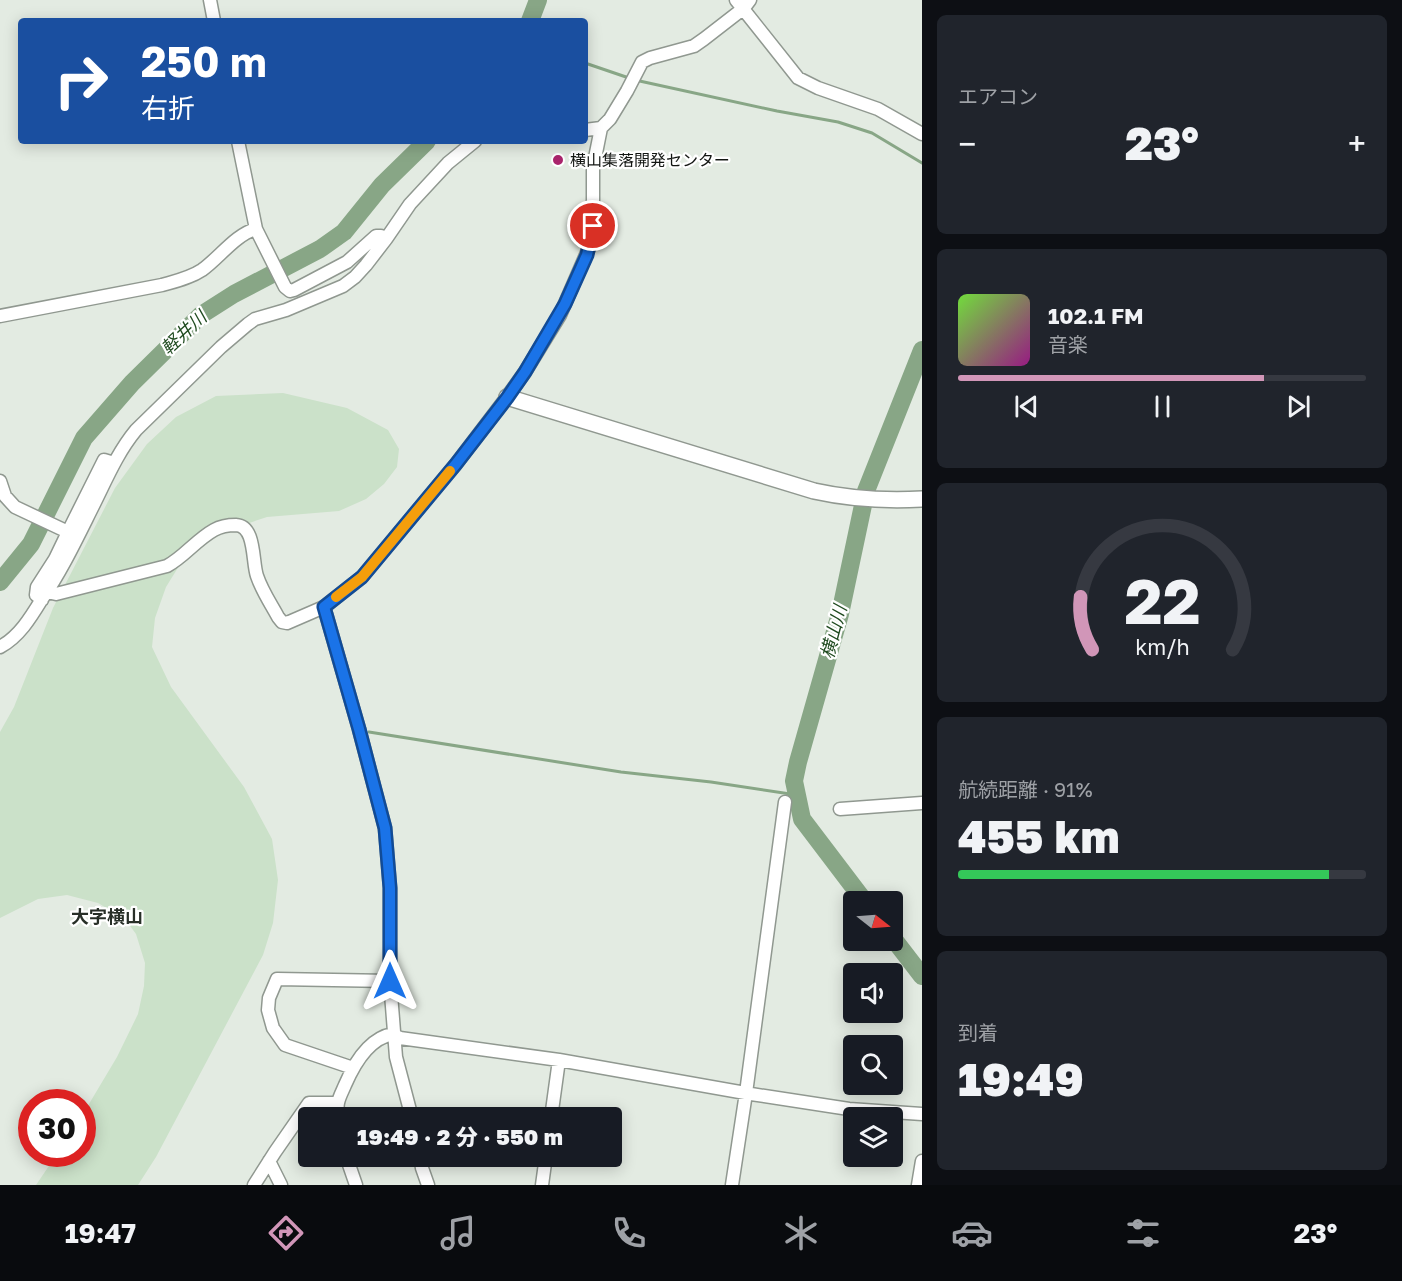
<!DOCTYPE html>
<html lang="ja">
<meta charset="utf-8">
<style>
:root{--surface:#171b24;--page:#20242c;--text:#f1f3f6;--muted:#9ea1a6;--line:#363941;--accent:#d196b8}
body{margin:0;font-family:"Golos Text","Noto Sans JP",sans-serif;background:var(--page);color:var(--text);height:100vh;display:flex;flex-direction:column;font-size:22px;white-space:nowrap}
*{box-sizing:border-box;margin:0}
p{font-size:20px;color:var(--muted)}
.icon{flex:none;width:33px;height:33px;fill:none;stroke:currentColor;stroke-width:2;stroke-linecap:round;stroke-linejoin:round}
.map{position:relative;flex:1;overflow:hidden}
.panel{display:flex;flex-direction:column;gap:15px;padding:15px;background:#0d0f14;width:480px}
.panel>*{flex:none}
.banner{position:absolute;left:18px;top:18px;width:570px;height:126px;border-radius:6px;box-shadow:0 3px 15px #0003;background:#1a4fa0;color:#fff;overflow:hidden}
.needle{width:39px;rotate:107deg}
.controls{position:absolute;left:843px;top:891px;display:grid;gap:12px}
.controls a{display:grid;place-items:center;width:60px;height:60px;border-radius:6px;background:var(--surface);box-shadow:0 3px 15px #0003;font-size:30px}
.speed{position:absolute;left:18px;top:1089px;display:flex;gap:12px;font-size:30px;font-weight:700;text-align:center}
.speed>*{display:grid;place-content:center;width:78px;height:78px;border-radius:50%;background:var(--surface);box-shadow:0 3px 15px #0003;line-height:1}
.speed .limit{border:9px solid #d22;background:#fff;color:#111}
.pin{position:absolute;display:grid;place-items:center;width:51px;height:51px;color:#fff;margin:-26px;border:3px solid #fff;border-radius:50%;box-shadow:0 2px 6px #0007}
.me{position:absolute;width:66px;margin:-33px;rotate:0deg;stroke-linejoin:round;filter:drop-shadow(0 0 4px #0008)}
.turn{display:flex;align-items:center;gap:21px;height:126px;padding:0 24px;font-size:27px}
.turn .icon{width:78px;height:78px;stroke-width:2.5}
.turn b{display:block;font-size:42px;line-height:51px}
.big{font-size:45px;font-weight:800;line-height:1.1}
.panel .card{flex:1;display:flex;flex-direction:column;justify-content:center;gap:9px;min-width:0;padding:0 21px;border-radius:9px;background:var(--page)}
.panel .dial{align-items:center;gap:0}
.dial svg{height:156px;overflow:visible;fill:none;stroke:var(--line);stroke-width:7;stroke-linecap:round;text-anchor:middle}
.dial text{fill:var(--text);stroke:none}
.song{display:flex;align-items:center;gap:18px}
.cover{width:72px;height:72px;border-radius:9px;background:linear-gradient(135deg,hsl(100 70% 55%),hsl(310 70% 35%))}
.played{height:6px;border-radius:3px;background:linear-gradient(90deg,var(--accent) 75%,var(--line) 75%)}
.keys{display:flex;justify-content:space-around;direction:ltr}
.heat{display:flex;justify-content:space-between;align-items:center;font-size:33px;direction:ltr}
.charge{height:9px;border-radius:4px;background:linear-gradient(90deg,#34c759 91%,var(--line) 0)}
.trip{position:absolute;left:298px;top:1107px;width:324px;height:60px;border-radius:6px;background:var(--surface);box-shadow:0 3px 15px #0003;font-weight:800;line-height:60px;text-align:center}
.tabs{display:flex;height:96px;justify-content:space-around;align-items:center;background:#090b0e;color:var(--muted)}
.tabs .icon{width:42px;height:42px}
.tabs .on{color:var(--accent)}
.tabs b{font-size:27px;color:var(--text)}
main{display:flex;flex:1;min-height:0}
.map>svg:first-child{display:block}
</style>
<main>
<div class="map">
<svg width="922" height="1185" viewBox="0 0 922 1185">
<rect width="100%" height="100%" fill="#e3ebe2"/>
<path fill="#cbe1c9" d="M283,393L347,408L388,430L399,449L397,467L384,484L366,499L339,511L267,517L234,528L213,538L194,550L179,566L166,587L155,618L152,647L171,687L244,787L272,839L278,880L273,923L263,955L156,1157L138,1185H36L57,1154H82L83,1114L117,1057L138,1014L144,986L145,963L136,934L125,919L98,903L67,895L38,899L0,918V732L14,707L53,608L115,488L147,444L176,417L216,396Z"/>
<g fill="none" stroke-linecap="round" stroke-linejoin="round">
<path stroke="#88a686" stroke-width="3" d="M585,63L629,78
M635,80L777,111L838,122L872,133L922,163
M369,732L621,772L711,782L797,795"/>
<path stroke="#88a686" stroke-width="18" d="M530,21L538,0
M0,582L31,544L84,438L132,383L201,315L234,294L320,249L344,232L382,185L427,141
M865,902L802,819L794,781L798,762L840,614L866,491L922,350
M892,937L922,976"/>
<g stroke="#909890" stroke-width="15">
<path id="minor" d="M210,0L214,21
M736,0L798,78L818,88L878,109L922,134
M585,130L601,128L610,119L627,91L642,62L650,58L694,46L704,39L744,8L750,0
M238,141L256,229L285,287L290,291L294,290L347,262L376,236H381L386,239L410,204L448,163L475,141
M0,316L162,285C176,281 190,278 202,270C219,258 236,234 256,229
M0,481L5,496L15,507L68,532L55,559L37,587L36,595L42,600
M68,532L104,460L114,463
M47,592L56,594L167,566C184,557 196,540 214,530C221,526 228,525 236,525C256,526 252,562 257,576C262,591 271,604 278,617L282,622L287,623L324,607L362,577L456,464L507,397L525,372L560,315L589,248L593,226V168L601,128
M324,607L359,729L385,828L390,888V981L396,1057L412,1118
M0,647C19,637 31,617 42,599C62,570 77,538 93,506C106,480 117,453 136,430L221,347L248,324L255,319L286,310L343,286L355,277L366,265L386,239
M840,809L922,803
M353,1068L285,1045L273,1028L268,1010L269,998L277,979L390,981
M338,1118C338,1113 337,1107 338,1103C339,1097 343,1090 345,1085C354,1064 369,1038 393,1034L400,1038L559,1060L751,1094L849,1109L922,1114
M551,1118L559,1060
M346,1156L356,1185
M420,1156L422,1168L428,1185
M269,1161L281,1185
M254,1185L275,1152L309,1103H338
M542,1185L546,1156
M732,1185L746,1093L785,802
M918,1185L922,1161"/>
</g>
<g stroke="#909890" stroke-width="18">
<path id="tertiary" d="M507,397L814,491C850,499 885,501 922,499"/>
</g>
<use href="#minor" stroke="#fff" stroke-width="12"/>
<use href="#tertiary" stroke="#fff" stroke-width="15"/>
</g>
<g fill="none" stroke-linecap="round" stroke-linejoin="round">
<g stroke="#114b97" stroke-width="15">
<path id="route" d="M390,981V888L385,828L359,729L324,607L362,577L456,464L507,398L525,372L565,304L587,255L593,226"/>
</g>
<use href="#route" stroke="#1a73e8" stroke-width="10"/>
<path stroke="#f59e0b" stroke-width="10" d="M336,597L362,577L450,471"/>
</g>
<circle fill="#aa246c" stroke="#fff" stroke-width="2" cx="558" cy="160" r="6"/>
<g text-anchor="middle" stroke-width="4.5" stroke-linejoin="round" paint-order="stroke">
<g font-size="16" fill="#121512" stroke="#fff" text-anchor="start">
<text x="570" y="166">横山集落開発センター</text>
</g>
<g font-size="18" font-style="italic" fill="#204b20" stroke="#fff">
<text transform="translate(184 333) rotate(-43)" y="6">軽井川</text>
<text transform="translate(834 632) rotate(-75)" y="6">横山川</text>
</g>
<g font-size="18" font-weight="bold" fill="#282f28" stroke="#fff">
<text x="107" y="923">大字横山</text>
</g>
</g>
</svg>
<div class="controls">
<a><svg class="needle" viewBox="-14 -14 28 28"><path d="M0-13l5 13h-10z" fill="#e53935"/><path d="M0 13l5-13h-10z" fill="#9ea1a6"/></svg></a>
<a><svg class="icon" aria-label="sound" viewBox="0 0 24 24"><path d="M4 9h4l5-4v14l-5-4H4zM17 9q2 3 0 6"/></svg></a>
<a><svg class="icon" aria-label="search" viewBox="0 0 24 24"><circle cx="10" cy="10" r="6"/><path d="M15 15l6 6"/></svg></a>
<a><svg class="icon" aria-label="layers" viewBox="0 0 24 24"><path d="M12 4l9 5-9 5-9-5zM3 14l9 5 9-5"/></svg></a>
</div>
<div class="speed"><div class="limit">30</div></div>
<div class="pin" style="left:593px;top:226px;background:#d93025"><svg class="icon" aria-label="arrive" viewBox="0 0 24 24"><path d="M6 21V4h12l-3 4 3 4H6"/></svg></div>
<svg class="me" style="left:390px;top:981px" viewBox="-20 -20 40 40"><path d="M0-17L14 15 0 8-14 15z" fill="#1a73e8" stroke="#fff" stroke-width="4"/></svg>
<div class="trip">19:49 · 2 分 · 550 m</div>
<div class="banner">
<div class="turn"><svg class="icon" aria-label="right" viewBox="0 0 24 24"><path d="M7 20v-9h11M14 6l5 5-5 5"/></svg><div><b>250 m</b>右折</div></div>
</div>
</div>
<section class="panel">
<div class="card"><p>エアコン</p>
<div class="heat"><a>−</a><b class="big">23°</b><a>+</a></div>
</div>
<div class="card">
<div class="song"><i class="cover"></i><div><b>102.1 FM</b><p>音楽</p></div></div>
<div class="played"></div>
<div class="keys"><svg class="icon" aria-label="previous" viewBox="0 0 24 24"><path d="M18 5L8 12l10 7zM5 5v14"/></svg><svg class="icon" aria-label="pause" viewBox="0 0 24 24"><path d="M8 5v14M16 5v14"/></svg><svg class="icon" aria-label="next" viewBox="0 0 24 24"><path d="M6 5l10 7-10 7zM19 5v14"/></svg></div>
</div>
<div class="card dial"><svg viewBox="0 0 100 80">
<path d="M14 69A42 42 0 1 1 86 69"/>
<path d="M14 69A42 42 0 0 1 8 42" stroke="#d196b8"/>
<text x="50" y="56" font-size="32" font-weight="700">22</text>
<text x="50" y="72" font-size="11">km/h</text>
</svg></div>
<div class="card"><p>航続距離 · 91%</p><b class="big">455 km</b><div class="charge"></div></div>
<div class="card"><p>到着</p><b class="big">19:49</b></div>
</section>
</main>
<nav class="tabs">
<b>19:47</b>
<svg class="icon on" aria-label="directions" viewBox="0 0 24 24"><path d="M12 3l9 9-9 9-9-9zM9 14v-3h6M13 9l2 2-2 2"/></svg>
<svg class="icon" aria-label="music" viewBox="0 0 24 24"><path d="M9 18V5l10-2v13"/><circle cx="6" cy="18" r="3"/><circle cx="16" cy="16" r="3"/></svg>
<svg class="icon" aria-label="phone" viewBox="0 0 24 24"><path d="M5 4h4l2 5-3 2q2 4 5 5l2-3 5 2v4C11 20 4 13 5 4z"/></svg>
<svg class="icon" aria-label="climate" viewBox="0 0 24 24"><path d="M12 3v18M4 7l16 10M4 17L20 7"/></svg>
<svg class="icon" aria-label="car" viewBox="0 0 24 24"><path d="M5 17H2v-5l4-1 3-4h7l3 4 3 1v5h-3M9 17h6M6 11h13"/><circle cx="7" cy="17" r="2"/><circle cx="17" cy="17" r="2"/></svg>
<svg class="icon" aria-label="filters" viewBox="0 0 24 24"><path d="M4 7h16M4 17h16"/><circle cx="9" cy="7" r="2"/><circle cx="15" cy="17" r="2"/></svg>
<b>23°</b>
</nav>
